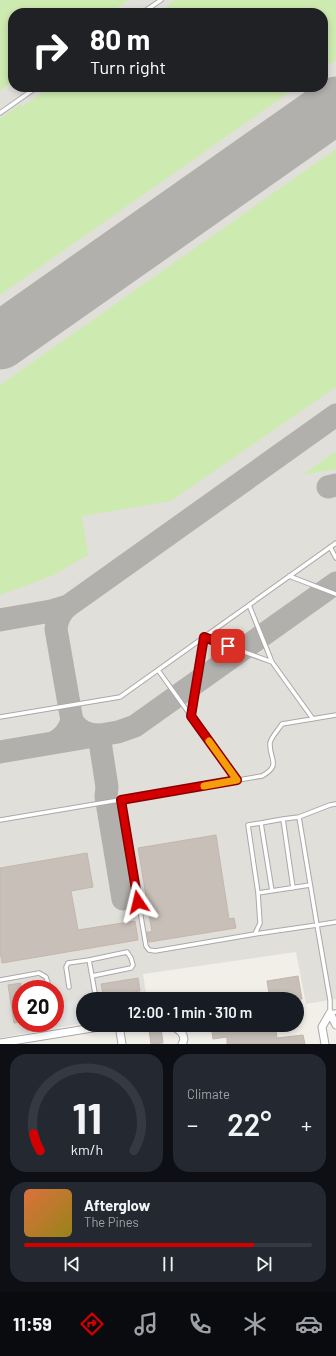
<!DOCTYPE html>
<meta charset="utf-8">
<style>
:root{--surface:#171b24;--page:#242831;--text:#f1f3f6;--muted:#9ea1a6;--line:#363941;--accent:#d40000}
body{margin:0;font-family:Barlow,sans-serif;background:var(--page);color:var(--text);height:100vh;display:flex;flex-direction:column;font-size:15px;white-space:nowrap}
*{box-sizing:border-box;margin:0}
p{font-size:13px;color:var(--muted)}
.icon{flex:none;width:22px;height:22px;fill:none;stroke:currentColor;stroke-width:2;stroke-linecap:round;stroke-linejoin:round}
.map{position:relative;height:1044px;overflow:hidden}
.drawer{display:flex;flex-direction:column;gap:10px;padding:10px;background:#0d0f14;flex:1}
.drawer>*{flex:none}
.hud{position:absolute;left:8px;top:8px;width:320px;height:84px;border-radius:16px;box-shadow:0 2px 6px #0003;background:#202124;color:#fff;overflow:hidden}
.speed{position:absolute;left:12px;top:980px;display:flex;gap:8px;font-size:20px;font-weight:700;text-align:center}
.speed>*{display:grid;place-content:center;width:52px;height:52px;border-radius:50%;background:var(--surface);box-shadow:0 2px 6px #0003;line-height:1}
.speed .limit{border:6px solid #d22;background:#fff;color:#111}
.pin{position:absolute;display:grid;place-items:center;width:34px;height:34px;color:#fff;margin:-17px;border-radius:8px;box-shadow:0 2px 6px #0006}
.me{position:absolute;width:44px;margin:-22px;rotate:350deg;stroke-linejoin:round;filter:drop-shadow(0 0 3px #0008)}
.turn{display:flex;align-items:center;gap:14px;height:84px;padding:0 16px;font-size:18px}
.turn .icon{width:52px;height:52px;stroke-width:2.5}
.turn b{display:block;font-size:28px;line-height:34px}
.big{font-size:30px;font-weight:600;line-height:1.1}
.drawer .tile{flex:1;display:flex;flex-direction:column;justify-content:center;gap:6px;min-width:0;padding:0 14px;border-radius:16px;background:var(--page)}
.drawer .dial{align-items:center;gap:0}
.dial svg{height:104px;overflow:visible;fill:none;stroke:var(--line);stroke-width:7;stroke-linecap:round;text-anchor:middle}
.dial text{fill:var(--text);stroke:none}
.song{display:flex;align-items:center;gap:12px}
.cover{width:48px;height:48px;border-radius:6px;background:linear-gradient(135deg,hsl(20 70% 55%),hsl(50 70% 35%))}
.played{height:4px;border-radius:2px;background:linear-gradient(90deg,var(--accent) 80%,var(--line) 80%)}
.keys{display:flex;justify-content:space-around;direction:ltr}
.heat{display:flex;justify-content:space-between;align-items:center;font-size:22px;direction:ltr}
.drawer .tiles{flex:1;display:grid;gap:10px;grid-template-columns:1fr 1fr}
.tile:last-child{grid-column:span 2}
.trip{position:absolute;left:76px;top:992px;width:228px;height:40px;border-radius:20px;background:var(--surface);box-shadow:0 2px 6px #0003;font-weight:600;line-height:40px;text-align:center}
.tabs{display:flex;height:64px;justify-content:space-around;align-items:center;background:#090b0e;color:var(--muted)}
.tabs .icon{width:28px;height:28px}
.tabs .selected{color:var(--accent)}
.tabs b{font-size:18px;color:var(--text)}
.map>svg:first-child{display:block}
</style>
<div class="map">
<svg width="336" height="1044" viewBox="0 0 336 1044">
<rect width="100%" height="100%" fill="#f2efe9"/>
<path fill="#e1dfda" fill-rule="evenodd" d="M129,0H336V999L306,1004L296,952L143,974L147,999H83V1023L0,1038V91L13,82V87H323V13H111ZM21,989H55V1023H21Z"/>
<path fill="#cdebb0" d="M0,0H129L111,13H13V82L0,91Z
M175,0H336V60L323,69V13H150L156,9H163Z
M45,87H297L0,295V119L19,105L23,106L41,94L42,90Z
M336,149V387L171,501L82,516L88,555L54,575L0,595V385Z
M336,451V469L302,475Z"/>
<path fill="#e2e2e2" d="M144,990L146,999H113L112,995Z
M83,999V1022L60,1026L56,1004Z"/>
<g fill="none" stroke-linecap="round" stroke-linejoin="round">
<path stroke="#b1b0ac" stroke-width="23" d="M328,487L336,485
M68,606C60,612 57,619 56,629L72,721
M0,620L51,611L68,606L336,415
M53,743C63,738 68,732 72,721C79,731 87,735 99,735L107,787L106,796L123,899
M0,752L118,732L135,726L336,583"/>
<path stroke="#b1b0ac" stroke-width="57" d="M0,341L336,105"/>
</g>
<path fill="#c7bfb8" stroke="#c4b6ab" d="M216,835L229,919L234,918L236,928L149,942L147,932H152L138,848Z
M87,853L93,887L71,891L78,930L135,921L138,940L2,963L0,951V868Z
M298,976L302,999H270L267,981Z
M138,978L140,991L112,995L113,999H104L101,984Z
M21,983V1022L14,1023L8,985Z
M26,1023H46V1027L27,1030Z
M211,1025H275L277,1038L303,1035L305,1044H227V1037L213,1039Z
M161,1028L163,1043L151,1044L149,1030Z"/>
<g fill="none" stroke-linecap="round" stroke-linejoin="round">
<g stroke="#a9a9a9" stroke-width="5.5">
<path id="service" d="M142,13L161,0
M0,113L37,87
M330,547L336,558
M289,576L336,594
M249,605L272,662L313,719
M158,670L237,780
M191,716L203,637L272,662
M0,717L120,697L336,543
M121,800L146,946L149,950L155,951L255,934L317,925L330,1000V1013L336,1012
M299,817L330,805L336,804
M0,820L262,776C282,765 269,759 270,743C271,737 279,729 282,724L336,715
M293,888L283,819L299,817L317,925L336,922
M272,891L261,823L283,819
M258,893L310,885
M255,934L260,923L258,893L248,825L261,823
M127,952L131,958L133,965L131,968L92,976L89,960Z
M92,976L96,999
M0,980L39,973L46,977L50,989
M69,987L66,967L68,963L89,960"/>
</g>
<g stroke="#a9a9a9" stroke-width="9">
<path id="minor" d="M330,1013L336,1025
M119,1025L122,1044
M171,1025C178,1029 188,1035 182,1044
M0,1043L111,1025
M325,1044L322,1027L330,1013"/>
</g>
<use href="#service" stroke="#fff" stroke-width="3.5"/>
<use href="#minor" stroke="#fff" stroke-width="7"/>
</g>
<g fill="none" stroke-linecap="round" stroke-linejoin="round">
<g stroke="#8a0000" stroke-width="10">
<path id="route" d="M138,902L121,800L237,780L191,716L204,637L228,646"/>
</g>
<use href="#route" stroke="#d40000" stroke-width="7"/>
<path stroke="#f59e0b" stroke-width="7" d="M204,786L237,780L209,741"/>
</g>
</svg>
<div class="speed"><div class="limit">20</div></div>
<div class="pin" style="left:228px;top:646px;background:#d93025"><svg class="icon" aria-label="arrive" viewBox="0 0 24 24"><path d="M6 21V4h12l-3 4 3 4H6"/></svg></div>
<svg class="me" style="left:138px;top:902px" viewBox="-20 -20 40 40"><path d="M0-17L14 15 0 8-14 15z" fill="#d40000" stroke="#fff" stroke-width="4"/></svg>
<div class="trip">12:00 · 1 min · 310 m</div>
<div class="hud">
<div class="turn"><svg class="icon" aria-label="right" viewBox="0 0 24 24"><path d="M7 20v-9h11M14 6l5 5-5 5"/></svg><div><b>80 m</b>Turn right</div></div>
</div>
</div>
<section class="drawer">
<div class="tiles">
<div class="tile dial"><svg viewBox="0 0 100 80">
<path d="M14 69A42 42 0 1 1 86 69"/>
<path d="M14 69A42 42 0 0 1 9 56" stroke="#d40000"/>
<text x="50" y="56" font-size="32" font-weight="700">11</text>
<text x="50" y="72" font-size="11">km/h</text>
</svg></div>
<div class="tile"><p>Climate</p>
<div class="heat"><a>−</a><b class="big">22°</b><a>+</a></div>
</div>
<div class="tile">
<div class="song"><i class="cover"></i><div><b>Afterglow</b><p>The Pines</p></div></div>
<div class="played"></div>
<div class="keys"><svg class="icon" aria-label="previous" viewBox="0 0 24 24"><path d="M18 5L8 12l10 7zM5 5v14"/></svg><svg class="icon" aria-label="pause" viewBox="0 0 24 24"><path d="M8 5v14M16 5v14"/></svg><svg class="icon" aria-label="next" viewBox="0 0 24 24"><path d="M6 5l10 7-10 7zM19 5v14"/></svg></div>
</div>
</div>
</section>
<nav class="tabs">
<b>11:59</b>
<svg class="icon selected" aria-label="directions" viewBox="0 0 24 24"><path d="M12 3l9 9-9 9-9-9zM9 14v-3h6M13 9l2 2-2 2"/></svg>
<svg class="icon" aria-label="music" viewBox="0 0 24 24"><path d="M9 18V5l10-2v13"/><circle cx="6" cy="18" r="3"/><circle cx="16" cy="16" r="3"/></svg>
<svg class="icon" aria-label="phone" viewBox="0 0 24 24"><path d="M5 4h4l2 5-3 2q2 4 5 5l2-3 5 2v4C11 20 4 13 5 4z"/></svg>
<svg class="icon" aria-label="climate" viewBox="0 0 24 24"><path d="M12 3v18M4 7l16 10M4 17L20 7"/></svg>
<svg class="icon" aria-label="car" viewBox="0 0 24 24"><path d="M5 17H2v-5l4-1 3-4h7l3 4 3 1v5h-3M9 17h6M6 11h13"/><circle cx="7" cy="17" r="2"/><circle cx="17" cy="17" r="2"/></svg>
</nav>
